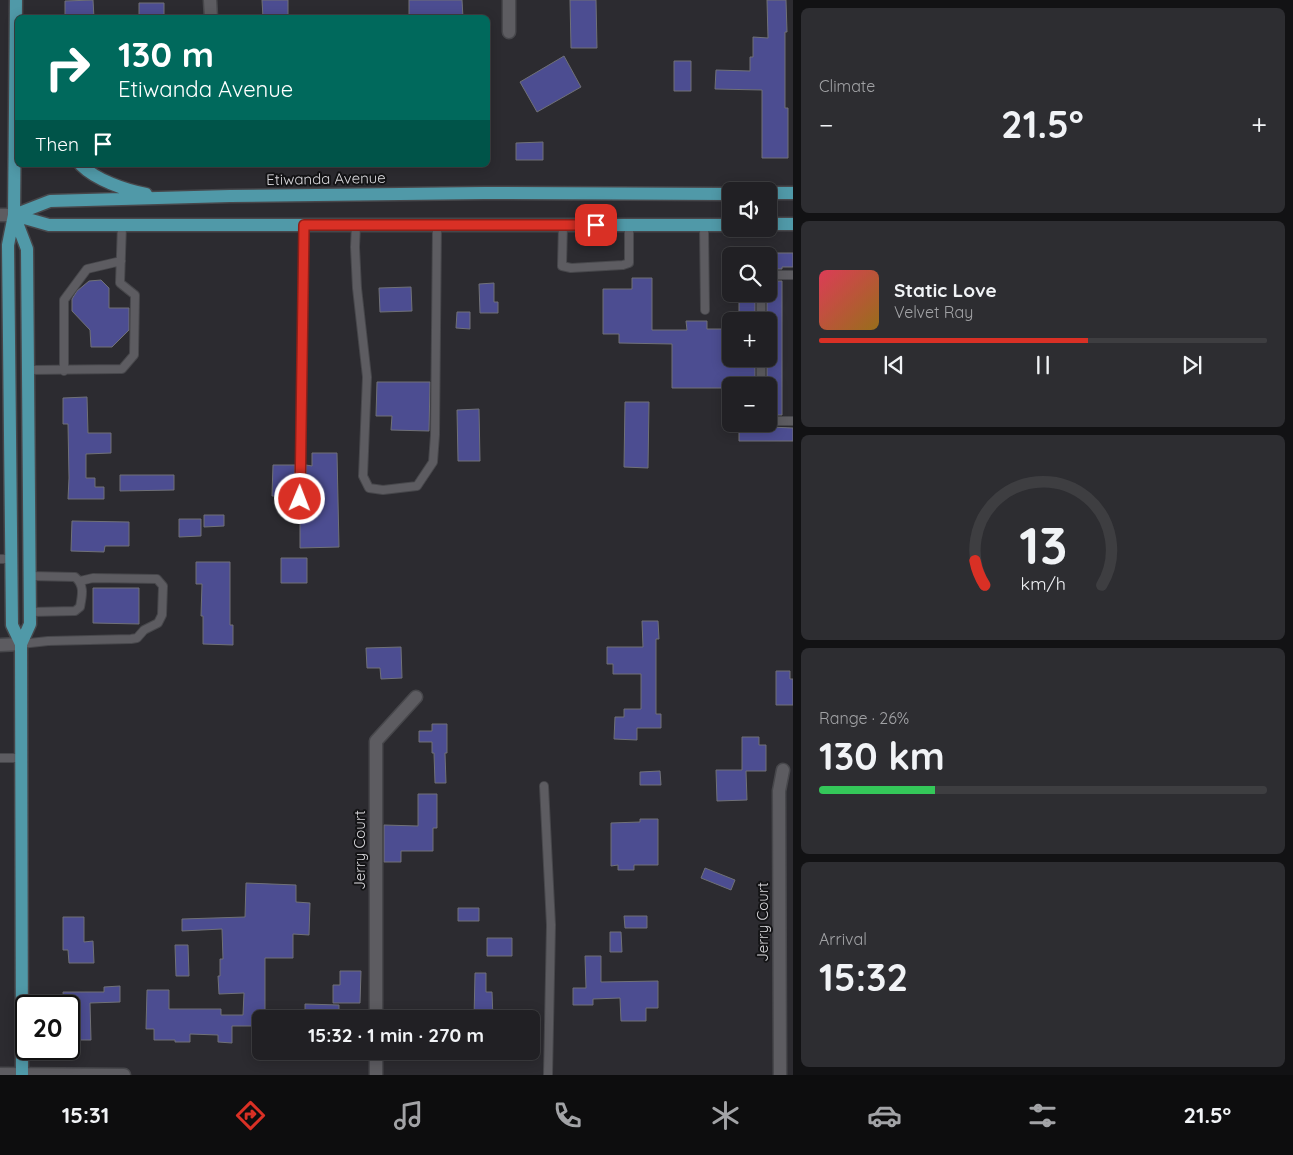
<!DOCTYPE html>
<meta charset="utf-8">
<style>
:root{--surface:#212024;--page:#2d2d31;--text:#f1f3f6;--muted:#a2a3a6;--line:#3e3e41;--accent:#d93025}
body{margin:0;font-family:Quicksand,sans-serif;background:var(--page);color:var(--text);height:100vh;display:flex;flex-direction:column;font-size:19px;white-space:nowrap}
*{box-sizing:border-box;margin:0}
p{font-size:16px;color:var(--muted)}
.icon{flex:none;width:28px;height:28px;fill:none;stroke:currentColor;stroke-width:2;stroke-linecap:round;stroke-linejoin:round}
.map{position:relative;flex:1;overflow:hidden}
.panel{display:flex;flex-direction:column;gap:8px;padding:8px;background:#121214;width:500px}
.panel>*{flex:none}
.top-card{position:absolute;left:15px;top:15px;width:475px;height:152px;border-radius:8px;box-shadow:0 2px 12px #0003,0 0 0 1px var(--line);background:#00695c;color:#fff;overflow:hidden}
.fabs{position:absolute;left:722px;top:182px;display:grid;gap:10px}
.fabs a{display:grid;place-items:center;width:55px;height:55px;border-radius:8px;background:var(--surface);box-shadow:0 2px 12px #0003,0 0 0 1px var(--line);font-size:25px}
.speed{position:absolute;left:15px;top:995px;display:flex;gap:10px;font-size:25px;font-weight:700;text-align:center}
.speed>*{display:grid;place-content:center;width:65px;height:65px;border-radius:50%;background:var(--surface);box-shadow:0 2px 12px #0003,0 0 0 1px var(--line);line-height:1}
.speed .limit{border:2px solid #111;border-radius:8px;background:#fff;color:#111}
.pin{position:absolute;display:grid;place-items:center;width:42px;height:42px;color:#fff;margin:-21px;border-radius:10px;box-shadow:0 2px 8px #0006}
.me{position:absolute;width:55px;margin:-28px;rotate:1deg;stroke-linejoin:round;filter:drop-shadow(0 0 4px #0008)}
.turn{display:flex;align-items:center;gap:18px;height:105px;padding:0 20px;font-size:22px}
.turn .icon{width:65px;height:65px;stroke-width:2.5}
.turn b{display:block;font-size:35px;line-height:42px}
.then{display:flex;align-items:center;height:48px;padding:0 20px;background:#0003;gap:10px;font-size:19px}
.big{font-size:38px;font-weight:800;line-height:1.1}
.panel .widget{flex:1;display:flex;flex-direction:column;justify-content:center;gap:8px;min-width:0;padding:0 18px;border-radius:8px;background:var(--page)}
.panel .dial{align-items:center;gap:0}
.dial svg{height:130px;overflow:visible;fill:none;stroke:var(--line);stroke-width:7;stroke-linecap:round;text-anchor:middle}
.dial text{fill:var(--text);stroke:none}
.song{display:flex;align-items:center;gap:15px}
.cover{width:60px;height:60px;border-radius:8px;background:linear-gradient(135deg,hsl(350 70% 55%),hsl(40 70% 35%))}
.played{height:5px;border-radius:2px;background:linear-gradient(90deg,var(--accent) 60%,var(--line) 60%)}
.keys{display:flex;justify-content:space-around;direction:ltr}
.heat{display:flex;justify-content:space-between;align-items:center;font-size:28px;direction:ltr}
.charge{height:8px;border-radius:4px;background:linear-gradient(90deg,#34c759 26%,var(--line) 0)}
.trip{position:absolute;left:252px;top:1010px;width:288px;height:50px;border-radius:8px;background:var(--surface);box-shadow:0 2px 12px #0003,0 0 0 1px var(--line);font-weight:800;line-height:50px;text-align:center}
.tab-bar{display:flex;height:80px;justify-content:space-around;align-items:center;background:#0d0d0e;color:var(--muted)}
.tab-bar .icon{width:35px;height:35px}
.tab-bar .current{color:var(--accent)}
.tab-bar b{font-size:22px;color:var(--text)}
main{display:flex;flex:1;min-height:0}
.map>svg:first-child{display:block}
</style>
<main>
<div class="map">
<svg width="793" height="1075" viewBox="0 0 793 1075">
<rect width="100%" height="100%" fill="#2c2b30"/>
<path fill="#4c4d91" stroke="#707177" d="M93,0L94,18H65V1Z
M262,0H288V18H263Z
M409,0H462L463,18H436V15H409Z
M570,0H596L597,48H571Z
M767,0H786L787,32H785V108H788V158H762V90L715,89L716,70L750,71V57H753V37L768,38Z
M139,3H164V18H139Z
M564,56L581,87L537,112L520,82Z
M674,61H691V91H674Z
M543,142V160H516V143Z
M769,253H793V267H782V269H769Z
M632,278H652V330H687L686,321H707V329H723V359H755V386H723V388H672V344L619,343V334H603V289H632Z
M101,280L109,288V308H129V330L112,347H91L90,330L72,311V299L77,291L89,281Z
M769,281H782V415H769V386H767V359H769V321H767V294H769Z
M494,283V302H498V313H480L479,284Z
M411,287L412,311L380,312L379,288Z
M739,294H755V321H739Z
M457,312H470V329L456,328Z
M377,382H430L429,431L391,430L392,416H376Z
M87,397L88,433H111V453L86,454V478H95V487H104V499H68L69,478L68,424H63V398Z
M625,402H649L648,468L624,467Z
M479,409L480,461H458L457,410Z
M739,424H764L769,427L793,428V441H739Z
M312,453H337L339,547L300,548V505L303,504L306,500V465L312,466Z
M273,465H295L294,497L272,496Z
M120,475H174V490L120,491Z
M204,515H224V526L204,527Z
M179,519H201V536L179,537Z
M72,521L129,522V546H105L104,552L71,551Z
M281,558H307V583H281Z
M196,562H230V625H233V645L203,644V616H201L202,584H196Z
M93,588H139V624L93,623Z
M642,621H658L659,639H656V714H661V728H637V740L614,739L615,717H624V709H641V674H613V664H607V647H643Z
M401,647L402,678L381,679L380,668H367L366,648Z
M776,671H790V679H793V705H776Z
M432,724H447V753H445L446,783H435L434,753H432V742H419V731H432Z
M742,737H759V745H766V771H746L747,800L717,801L716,770H742Z
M660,771L661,785H640V772Z
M418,794H437V828H433V851H401V862H384V825L418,826Z
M640,819H658V865H634V870H618V865L611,866V823L640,822Z
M705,868L735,880L731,890L701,878Z
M246,883L296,885V902L310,903L309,935L293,934V958H265V1019H261V1026H232V1043L218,1042V1035L190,1034V1042H175V1040H154V1029H146L147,990H169V1009H221V1015H243L244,993L219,994L218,976H220V959H223L222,929L182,931V919L245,917Z
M458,908H479V921H458Z
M624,916H647V928H625Z
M63,917H84V942L93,941L94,963H69L68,950H63Z
M610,932H621L622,952H610Z
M487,938H512V956H487Z
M175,945H188L189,976H176Z
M585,956H601V982L658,981V1008H646V1021H621L620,998L593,999V1005H573V988H586Z
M340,971H361L360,1003H333V985H340Z
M475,973H486V992H492L493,1019H474Z
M120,986V1002L90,1003L91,1040H69V1006H64L63,992H104V987Z
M305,1004L339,1005V1019H305Z"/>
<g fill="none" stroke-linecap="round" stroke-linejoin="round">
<g stroke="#47474b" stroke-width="10">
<path id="lane" d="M356,225L355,247L357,288L367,377L363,476L369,488L383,490L417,486L433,462L435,435L437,225
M563,225L562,266L571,268L623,265L629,263V225
M704,225L705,310
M769,275H793
M761,294V321
M761,359V386
M29,370L122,369L134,355L135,295L120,283L122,225
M64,371V300L87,269L121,261
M769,421H793
M300,499L304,225
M0,559H12
M29,576L75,577C85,585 82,596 80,607L75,611L30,612
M21,644L48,641L131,639L137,638L144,630L158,623L162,615L163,586L157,579L93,578L80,581
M0,758H22
M544,786L551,925L548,1075"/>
</g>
<g stroke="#47474b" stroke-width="15">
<path id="street" d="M210,0L211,18
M509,0V32
M0,645L21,644
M376,1019V741L416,697
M0,1074L124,1075
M376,1075V1051
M780,1075L779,791L783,770"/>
</g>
<g stroke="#47474b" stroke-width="15">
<path id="secondary" d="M0,215H14"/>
</g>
<g stroke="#47474b" stroke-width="15">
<path id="primary" d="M16,0L14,215L8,245L12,625L21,644
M81,165C96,180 125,190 146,194
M769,193H793
M14,215L27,249L30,624L21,644L22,1075
M14,215L50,201L230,196L484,193L731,194
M14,215L49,225H731
M769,224H793"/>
</g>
<use href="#lane" stroke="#5d5c61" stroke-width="8"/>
<use href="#street" stroke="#5d5c61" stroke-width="12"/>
<use href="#secondary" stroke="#5d5c61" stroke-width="12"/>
<use href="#primary" stroke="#5099a8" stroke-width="12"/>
</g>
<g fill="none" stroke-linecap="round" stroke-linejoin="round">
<g stroke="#8d1f18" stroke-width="12">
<path id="route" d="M300,499L304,225H596"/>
</g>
<use href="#route" stroke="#d93025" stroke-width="9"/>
</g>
<g text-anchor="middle" stroke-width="4" stroke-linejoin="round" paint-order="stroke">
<g font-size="15" fill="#dad9dd" stroke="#141416">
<text transform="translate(326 179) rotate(-1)" y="5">Etiwanda Avenue</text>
<text transform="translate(360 850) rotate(-90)" y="5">Jerry Court</text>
<text transform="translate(763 922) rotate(-90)" y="5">Jerry Court</text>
</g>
</g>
</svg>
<div class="fabs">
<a><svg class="icon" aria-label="sound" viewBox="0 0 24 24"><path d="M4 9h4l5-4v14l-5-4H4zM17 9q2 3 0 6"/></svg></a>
<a><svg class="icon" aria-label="search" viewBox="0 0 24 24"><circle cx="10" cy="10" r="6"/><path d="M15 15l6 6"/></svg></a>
<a>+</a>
<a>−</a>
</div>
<div class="speed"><div class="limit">20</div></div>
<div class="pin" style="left:596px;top:225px;background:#d93025"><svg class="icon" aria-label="arrive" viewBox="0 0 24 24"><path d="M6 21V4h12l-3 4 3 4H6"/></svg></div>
<svg class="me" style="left:300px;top:499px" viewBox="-20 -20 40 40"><circle r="17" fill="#d93025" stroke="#fff" stroke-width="3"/><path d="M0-11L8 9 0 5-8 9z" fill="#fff"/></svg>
<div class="trip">15:32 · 1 min · 270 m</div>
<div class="top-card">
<div class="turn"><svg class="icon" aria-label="right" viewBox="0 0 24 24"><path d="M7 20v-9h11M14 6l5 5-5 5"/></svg><div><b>130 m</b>Etiwanda Avenue</div></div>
<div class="then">Then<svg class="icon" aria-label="arrive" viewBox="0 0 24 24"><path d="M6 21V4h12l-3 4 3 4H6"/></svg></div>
</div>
</div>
<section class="panel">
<div class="widget"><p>Climate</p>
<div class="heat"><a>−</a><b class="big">21.5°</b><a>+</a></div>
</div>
<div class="widget">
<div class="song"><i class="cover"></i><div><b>Static Love</b><p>Velvet Ray</p></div></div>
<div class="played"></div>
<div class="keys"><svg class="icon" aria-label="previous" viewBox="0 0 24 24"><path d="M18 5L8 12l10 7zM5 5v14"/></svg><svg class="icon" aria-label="pause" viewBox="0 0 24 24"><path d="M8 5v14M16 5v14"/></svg><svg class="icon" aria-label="next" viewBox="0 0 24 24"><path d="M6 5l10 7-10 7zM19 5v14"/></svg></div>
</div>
<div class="widget dial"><svg viewBox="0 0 100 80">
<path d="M14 69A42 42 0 1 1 86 69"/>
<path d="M14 69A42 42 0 0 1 8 54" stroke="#d93025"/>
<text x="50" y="56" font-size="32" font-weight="700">13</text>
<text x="50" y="72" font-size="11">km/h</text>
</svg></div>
<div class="widget"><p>Range · 26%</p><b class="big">130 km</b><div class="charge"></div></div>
<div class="widget"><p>Arrival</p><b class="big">15:32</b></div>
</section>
</main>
<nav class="tab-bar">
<b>15:31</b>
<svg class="icon current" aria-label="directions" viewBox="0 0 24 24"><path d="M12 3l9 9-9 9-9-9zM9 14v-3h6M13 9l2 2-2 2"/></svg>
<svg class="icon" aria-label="music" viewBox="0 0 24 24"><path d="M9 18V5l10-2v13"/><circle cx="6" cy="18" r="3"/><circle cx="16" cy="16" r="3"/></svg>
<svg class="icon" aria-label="phone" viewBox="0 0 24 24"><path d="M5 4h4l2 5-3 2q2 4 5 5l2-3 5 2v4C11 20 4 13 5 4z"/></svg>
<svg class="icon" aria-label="climate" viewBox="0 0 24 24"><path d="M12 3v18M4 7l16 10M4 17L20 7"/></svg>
<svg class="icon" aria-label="car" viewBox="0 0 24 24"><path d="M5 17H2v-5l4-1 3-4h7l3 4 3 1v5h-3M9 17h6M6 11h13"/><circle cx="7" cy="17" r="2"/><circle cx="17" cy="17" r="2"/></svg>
<svg class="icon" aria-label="filters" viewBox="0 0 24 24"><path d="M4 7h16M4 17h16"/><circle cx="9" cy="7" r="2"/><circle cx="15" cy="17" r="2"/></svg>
<b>21.5°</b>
</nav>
